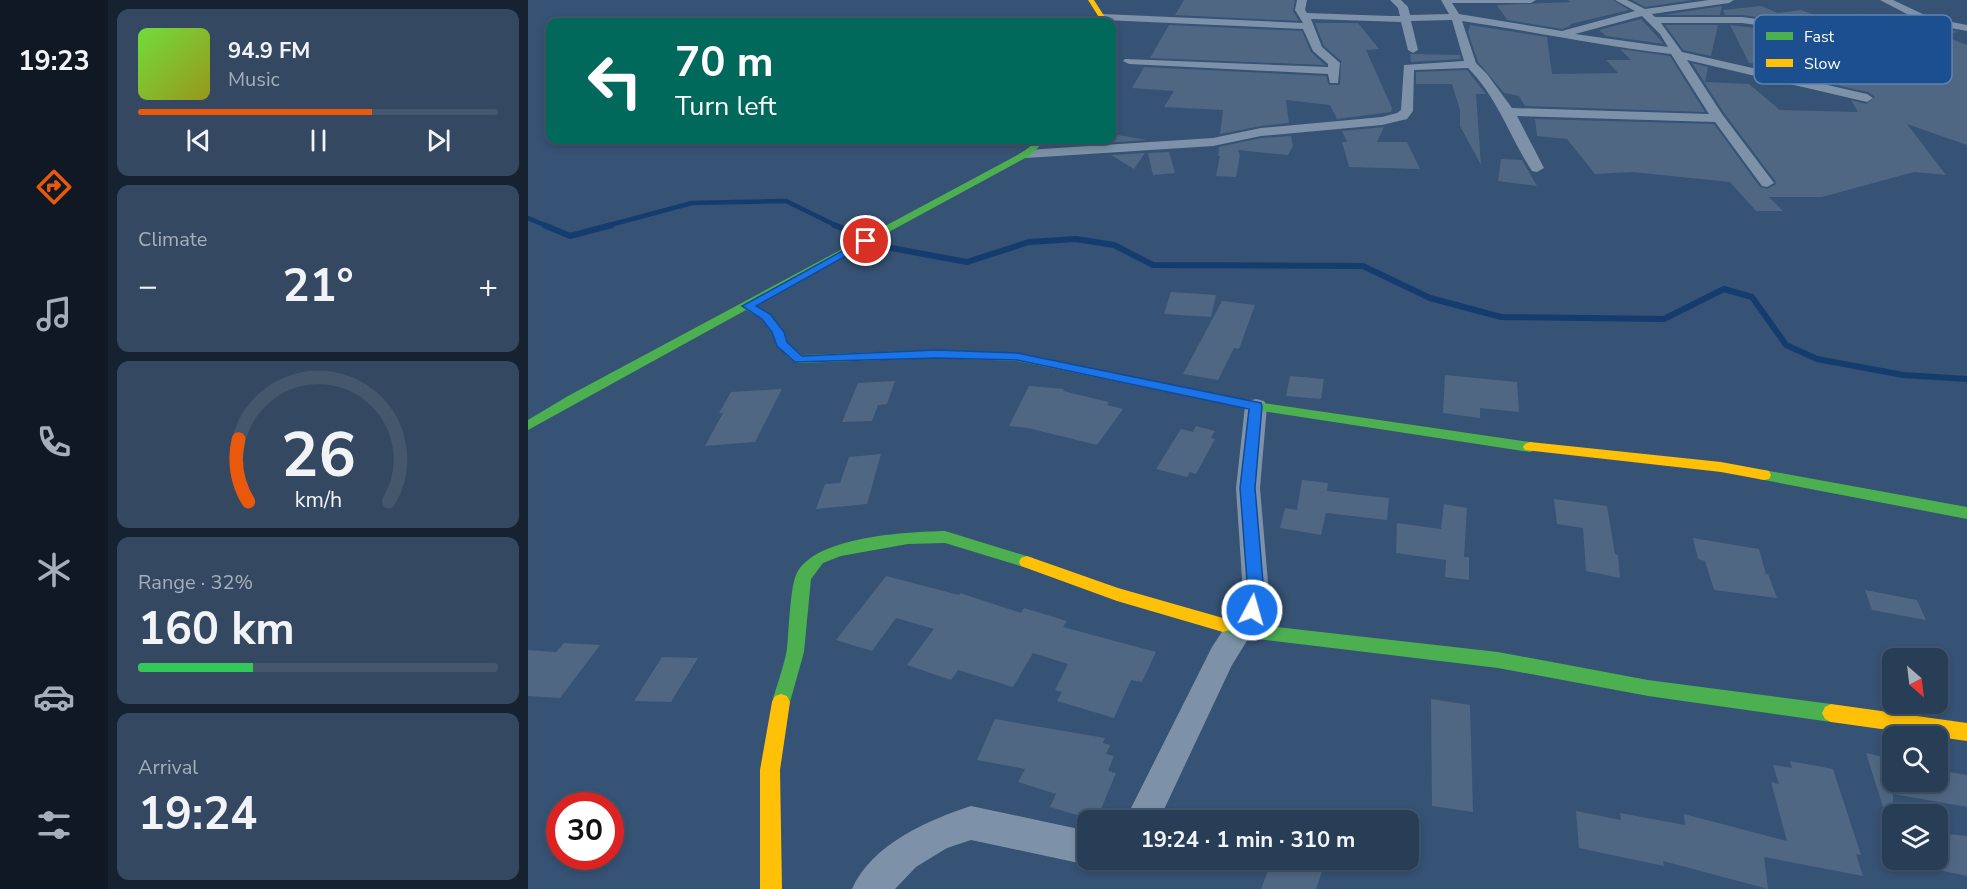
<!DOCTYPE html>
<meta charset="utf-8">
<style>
:root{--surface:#283e57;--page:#344961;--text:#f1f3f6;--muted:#a5aeba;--line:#44576d;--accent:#ea580c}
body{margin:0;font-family:"Nunito Sans",sans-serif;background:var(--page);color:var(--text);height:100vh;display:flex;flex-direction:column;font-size:22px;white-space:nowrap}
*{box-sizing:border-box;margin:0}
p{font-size:20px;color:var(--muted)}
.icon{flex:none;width:33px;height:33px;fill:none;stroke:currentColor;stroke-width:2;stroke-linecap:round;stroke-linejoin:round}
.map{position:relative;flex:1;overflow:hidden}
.side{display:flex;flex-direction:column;gap:9px;padding:9px;background:#162230;width:420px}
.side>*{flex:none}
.banner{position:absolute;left:18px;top:18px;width:570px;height:126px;border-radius:12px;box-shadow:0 3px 9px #0003,0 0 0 2px var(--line);background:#00695c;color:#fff;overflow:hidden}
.needle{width:39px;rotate:152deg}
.tools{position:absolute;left:1354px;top:648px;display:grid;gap:12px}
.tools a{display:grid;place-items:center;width:66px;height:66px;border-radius:12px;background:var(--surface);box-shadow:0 3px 9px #0003,0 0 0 2px var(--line);font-size:30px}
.speed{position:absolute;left:18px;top:792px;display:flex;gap:12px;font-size:30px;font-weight:700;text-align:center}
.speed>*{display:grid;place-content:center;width:78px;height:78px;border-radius:50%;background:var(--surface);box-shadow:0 3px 9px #0003,0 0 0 2px var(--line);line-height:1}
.speed .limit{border:9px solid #d22;background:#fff;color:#111}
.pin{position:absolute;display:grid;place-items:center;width:51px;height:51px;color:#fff;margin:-26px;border:3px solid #fff;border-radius:50%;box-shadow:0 2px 6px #0007}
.me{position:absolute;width:66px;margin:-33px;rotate:6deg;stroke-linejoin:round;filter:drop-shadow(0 0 4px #0008)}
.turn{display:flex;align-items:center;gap:21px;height:126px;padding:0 30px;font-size:27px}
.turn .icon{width:78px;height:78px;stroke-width:2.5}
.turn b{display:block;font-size:42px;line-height:51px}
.big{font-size:45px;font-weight:700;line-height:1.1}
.side .card{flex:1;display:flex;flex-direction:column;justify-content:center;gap:9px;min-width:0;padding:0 21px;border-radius:12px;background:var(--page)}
.side .dial{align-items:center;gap:0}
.dial svg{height:156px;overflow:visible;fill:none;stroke:var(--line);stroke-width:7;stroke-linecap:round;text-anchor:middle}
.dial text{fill:var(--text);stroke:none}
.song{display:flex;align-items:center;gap:18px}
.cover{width:72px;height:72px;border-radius:9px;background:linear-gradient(135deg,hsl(100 70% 55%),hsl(60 70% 35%))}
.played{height:6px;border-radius:3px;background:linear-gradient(90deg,var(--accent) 65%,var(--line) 65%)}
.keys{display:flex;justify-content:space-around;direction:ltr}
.heat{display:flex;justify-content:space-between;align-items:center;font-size:33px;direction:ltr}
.charge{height:9px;border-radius:4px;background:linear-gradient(90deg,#34c759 32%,var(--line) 0)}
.trip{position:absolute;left:549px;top:810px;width:342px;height:60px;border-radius:12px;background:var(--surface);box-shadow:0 3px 9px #0003,0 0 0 2px var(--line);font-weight:700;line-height:60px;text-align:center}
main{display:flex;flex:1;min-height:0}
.dock{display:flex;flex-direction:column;width:108px;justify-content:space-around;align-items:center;background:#101923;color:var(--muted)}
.dock .icon{width:42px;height:42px}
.dock .on{color:var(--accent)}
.dock b{font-size:27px;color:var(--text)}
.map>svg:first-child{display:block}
</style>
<main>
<nav class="dock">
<b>19:23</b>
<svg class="icon on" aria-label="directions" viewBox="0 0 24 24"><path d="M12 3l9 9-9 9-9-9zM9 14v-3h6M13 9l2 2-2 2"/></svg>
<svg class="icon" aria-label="music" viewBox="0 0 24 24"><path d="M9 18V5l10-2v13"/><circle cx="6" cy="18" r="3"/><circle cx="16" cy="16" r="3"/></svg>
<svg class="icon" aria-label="phone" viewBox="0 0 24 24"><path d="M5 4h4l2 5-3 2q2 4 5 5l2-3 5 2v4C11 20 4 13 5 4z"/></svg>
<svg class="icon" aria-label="climate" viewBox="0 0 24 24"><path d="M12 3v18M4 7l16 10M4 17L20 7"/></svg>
<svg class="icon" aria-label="car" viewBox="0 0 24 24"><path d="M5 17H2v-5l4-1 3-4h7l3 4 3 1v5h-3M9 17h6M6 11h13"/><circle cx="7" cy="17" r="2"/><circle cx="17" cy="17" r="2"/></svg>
<svg class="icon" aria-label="filters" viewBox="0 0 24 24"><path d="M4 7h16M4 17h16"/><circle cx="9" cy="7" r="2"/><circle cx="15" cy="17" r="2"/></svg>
</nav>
<section class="side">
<div class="card">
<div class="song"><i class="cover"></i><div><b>94.9 FM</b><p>Music</p></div></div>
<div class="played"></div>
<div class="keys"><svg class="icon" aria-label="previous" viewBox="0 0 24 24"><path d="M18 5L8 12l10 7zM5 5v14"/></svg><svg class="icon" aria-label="pause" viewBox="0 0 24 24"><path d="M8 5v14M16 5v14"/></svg><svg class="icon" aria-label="next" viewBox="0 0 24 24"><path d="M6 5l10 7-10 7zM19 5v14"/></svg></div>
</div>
<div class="card"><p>Climate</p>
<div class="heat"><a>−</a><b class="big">21°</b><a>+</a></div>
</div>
<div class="card dial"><svg viewBox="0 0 100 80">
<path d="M14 69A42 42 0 1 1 86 69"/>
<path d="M14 69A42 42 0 0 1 9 37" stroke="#ea580c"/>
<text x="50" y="56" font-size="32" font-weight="700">26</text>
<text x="50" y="72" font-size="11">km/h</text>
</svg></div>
<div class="card"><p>Range · 32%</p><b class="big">160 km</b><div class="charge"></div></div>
<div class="card"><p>Arrival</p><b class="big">19:24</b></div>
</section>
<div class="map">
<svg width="1439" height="889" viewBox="0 0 1439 889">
<rect width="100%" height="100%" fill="#365274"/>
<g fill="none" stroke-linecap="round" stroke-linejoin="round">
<path stroke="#153c6e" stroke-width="4.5" d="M0,218L19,226
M78,226L164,203L258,201L309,226"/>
<path stroke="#153c6e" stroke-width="6" d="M16,225L42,236L84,225
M306,225L363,248L439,262L501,242L548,239L586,245L625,265L835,266L902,298L973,317L1136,319L1196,289L1224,297L1258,345L1289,359L1375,375L1439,379"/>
</g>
<path fill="#506783" d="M656,0H767L765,11L771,21L647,15Z
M1039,0H1085L1101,10L1043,24L1042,26L1034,29L979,20L969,5L1043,2Z
M1104,0H1165L1117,7Z
M1194,6L1192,15H1135Z
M1233,6L1250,13L1273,10L1354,39L1328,14L1381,18L1396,25L1431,32L1411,34L1439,45V145L1379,124L1418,175L1386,172L1294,197H1241L1255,211H1228L1202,182L1104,172L1067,174L1039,139L1009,136L1007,119L1186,124L1232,187L1239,189L1247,185L1248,182L1196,113L1164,63L1180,67L1177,82L1221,84L1252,110L1330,112L1323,100L1338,104L1347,97L1340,92L1312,86L1303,72L1221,63L1202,25L1306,37L1313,33L1310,28L1214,15H1197L1195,10Z
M1113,19L1136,44L1078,36L1071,30Z
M787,23H830L851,49L838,50L864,108L863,112L809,119L802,105L758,100L761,123L733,126L692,134L695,110L636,107L646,91L604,88L616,67L798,76L801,85H812L813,61L796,46Z
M641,25L774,31L783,52L797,65L622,58Z
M942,25L1019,37L1024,74L1090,73L1078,60H1103L1092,49L1142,56L1177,112L997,106L991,96L976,93L950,62L940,32Z
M1137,25H1190L1183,56L1155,50Z
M882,54L932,55L933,59L883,62Z
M939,70L958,94H948L953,165L932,126V110L924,84H888V72Z
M856,127L849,142H879L892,169L821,167L814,142H819L814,131Z
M584,134L619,140L563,144L556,140H584Z
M763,136L765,146L760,155L710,150L712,155L708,177L688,176L692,156H690L691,147L733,138Z
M641,152L647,173L625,175L620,153Z
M617,153L606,169L583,155Z
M973,159L994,160L1009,186L970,181Z
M643,292L688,295L683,317L636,314Z
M694,301L727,305L711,349L706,348L690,380L655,374Z
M917,375L989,382L991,412L952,408V418L915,413Z
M762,376L796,379L793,399L758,396Z
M367,381L359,404L350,405L344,421L314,422L330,383Z
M501,386L536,389L535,391L581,402L579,405L595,409L569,445L500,428L481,426Z
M254,389L227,442L177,446L195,413H191L203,392Z
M668,426L687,431L683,438L687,439L668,474L662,472L659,477L628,469L653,429L665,432Z
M353,454L339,504L288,509L297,484L312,483L321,457Z
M774,480L800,483L799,491L861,498L859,520L798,513L793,535L752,528L757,508L769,510Z
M1026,499L1079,506L1087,554L1090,555L1092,578L1058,571L1055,528L1029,524Z
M916,504L939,508L936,557H941V580L917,577L918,560L868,553L869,523L913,529Z
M1165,538L1231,549L1238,574H1240L1249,598L1186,590L1177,561L1170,559Z
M358,576L431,595L432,593L493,613L496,608L539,621L535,627L628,652L614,682L603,680L586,718L529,701L534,692L527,690L540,664L505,653L485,687L430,670L423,680L379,665L406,629L368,618L344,651L308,640Z
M1337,590L1389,600L1398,620L1344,610Z
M36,643L72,645L32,698L0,696V650L28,652Z
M134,657L170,658L143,702L106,701Z
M903,699L942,705L945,812L904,806Z
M467,719L577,738L575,743L582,745L578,754L586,756L580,771L588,773L571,814L559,810L556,817L522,807L528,794L490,782L497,769L449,760Z
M1338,753L1365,759V782H1410V770L1439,775V807L1365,794V825L1361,826Z
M1262,761L1305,769L1333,855L1328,854L1335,876L1236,857L1240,889L1135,861L1136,866L1051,848L1048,811L1093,820L1092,813L1157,825L1156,814L1259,841L1243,782L1251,784L1245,765L1264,768Z
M1410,833L1439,836V876L1410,870Z
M744,860H798L788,889H733Z"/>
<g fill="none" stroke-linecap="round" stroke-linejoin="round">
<path fill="#7d92a8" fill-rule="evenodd" d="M769,0H779L777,10L779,13L862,16H872L870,8L862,0H873L880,7L882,15L921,14L913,0H1008L1003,3H924L931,14L1034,31L1107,11L1087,0H1099L1117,9L1181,0H1206L1201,3L1124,14L1127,17H1214L1310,30L1311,32L1306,35L1214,23H1133L1154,52L1339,94L1345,98L1339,102L1159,60L1194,114L1246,183L1239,187L1234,186L1187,122L989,116L1016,168L1009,172L1004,171C981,136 970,98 940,68L886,70L885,111L879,119L854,125L733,136L685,146L498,158L491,154L498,150L685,138L733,128L854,117L869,113L873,110L876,65L936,61L924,20L883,21L890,50L885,53L880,50L873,22L783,19L794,47L812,63L810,83H802L800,74L601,64L595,61L597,59L800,67V64L785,51L775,29L575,20L570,17L575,14L775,23L767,10ZM1114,16L1132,34L1140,47L1047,34ZM934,21C1004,31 1073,46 1143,54L1181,114L984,108L959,74L948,63Z
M1352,0H1365L1403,18L1439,25V31L1396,23Z
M728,399L736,401L739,406L732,488L741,594L738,610L704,665L631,820H597L684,647L711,606L715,594L708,488L717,406L720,401Z
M443,806L560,831V860H572L560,865L443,840L419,848L388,867L367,889H324C343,845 400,820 443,806Z"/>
<path fill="#4caf50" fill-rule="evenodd" d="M510,140H518L501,156L226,305L242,315L256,332L259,342L274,355L408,350L489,353L728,402L1002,442L1007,444L1009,447L1007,450L1002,452L728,410L489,361L408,358L271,363C251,357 248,333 234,320C230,316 223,313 218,310L0,430V420L40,396L495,152Z
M1236,470L1439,507V519L1231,479L1229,475L1231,471Z
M417,531L505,558L507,562L505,566L499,568L417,543L380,544L313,556L295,563L283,579L276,652L262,702L259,708L253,710L247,708L244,702C249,685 256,666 259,649C261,631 262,589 268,575C285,536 379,532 417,531Z
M695,618L713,623L970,652L1120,680L1303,704L1309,707L1312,713L1309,719L1303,722L1120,696L970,668L713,637L689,630L687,625L689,620Z"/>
<path fill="#ffc107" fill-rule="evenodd" d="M560,0H566L580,22H574Z
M1002,442L1193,462L1236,470L1241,471L1243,475L1241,479L1236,480L1193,472L997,450L995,447L997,444Z
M499,556L590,588L695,618L701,620L703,625L701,630L695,632L589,601L493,566L491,562L493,558Z
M253,694L259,696L262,702L252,770L254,889H232V770L244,702L247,696Z
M1303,704L1439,723V741L1303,722L1297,719L1294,713L1297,707Z"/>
</g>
<path fill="#1a73e8" stroke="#114b97" stroke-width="1.5" d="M338,238L341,239V243L228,306L242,314L256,332L259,342L274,356L408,350L489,353L733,403L734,406L727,488L736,594L730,615L724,618L718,615L715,610L720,594L712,488L721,409L489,360L408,358L267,362L249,346L244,332L234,319L214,306Z"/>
<rect x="1226" y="15" width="198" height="69" rx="9" fill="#1b4f8f" stroke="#5f84b1" stroke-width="1.5"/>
<rect x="1238" y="32" width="27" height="8" fill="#4caf50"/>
<rect x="1238" y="59" width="27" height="8" fill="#ffc107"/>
<g font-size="16" fill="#fff">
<text x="1276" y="42">Fast</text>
<text x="1276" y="69">Slow</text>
</g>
</svg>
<div class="tools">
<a><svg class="needle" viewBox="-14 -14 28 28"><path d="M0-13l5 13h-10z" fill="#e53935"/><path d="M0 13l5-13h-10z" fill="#a5aeba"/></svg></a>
<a><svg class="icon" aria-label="search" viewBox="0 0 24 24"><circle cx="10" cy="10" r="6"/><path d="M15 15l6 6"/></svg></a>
<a><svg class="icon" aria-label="layers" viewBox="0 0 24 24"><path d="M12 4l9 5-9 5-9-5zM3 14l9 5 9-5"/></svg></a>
</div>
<div class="speed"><div class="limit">30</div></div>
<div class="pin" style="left:338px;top:241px;background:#d93025"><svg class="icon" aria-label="arrive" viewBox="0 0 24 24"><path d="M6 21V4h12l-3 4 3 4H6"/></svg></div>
<svg class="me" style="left:724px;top:610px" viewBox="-20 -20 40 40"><circle r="17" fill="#1a73e8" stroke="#fff" stroke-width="3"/><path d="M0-11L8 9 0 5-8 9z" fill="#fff"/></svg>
<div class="trip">19:24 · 1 min · 310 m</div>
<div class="banner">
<div class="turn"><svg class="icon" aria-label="left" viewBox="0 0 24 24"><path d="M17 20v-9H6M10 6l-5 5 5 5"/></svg><div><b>70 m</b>Turn left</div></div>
</div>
</div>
</main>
